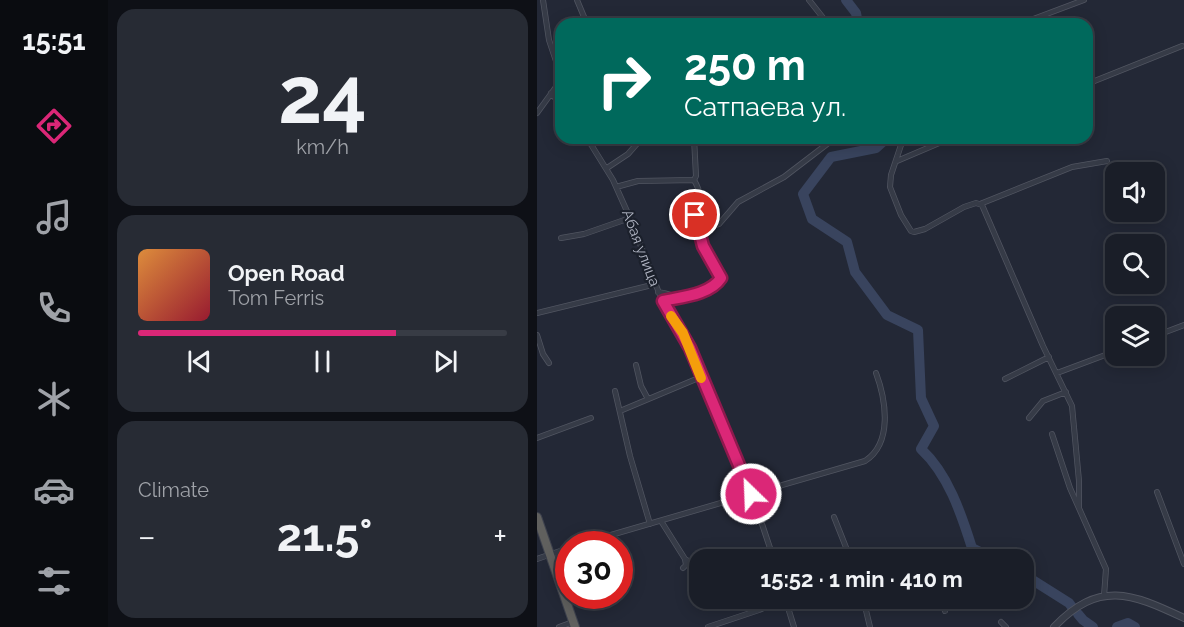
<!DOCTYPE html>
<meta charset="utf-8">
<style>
:root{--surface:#1a1e28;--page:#272b34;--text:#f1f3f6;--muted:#9fa2a8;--line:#383c45;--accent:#db2777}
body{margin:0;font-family:Raleway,sans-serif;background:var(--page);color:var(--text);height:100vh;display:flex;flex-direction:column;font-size:22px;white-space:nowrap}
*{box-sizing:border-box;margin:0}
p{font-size:20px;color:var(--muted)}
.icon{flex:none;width:33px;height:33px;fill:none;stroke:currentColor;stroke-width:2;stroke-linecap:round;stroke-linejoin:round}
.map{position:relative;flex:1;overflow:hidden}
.side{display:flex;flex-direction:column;gap:9px;padding:9px;background:#0e1016;width:429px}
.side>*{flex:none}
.hud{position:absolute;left:18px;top:18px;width:538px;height:126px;border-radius:18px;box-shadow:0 3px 15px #0003,0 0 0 2px var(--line);background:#00695c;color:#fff;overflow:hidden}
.controls{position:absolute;left:568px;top:162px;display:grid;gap:12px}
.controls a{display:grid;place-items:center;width:60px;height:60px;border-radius:12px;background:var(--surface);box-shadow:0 3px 15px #0003,0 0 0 2px var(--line);font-size:30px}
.speed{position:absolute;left:18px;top:531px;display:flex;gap:12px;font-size:30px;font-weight:700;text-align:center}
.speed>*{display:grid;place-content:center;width:78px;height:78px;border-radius:50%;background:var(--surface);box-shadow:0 3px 15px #0003,0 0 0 2px var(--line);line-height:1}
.speed .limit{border:9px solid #d22;background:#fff;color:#111}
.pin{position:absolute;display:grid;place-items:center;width:51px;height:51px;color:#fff;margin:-26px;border:3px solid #fff;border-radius:50%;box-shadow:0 2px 6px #0007}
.me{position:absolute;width:66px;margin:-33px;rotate:336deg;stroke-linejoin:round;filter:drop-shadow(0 0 4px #0008)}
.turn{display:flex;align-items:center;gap:21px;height:126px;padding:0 30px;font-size:27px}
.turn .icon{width:78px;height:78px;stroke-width:2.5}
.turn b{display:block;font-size:42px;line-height:51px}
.big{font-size:45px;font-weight:700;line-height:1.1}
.side .tile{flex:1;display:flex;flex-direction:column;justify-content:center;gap:9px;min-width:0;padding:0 21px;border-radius:18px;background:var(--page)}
.side .dial{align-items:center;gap:0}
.dial b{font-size:78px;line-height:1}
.song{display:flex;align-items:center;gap:18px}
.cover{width:72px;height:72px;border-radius:9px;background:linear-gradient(135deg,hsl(30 70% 55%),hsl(350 70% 35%))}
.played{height:6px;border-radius:3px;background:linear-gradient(90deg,var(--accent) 70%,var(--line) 70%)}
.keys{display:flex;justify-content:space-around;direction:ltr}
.heat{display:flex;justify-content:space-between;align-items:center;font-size:33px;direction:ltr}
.trip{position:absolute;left:152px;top:549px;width:345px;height:60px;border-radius:18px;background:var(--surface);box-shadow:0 3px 15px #0003,0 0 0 2px var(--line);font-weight:700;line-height:60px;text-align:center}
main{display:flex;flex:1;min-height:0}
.menu{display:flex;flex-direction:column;width:108px;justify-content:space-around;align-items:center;background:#0a0c10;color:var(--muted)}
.menu .icon{width:42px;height:42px}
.menu .on{color:var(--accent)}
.menu b{font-size:27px;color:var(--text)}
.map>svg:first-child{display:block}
</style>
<main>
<nav class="menu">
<b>15:51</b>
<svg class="icon on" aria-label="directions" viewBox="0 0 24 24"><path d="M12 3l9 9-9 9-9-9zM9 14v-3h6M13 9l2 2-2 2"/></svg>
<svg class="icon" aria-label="music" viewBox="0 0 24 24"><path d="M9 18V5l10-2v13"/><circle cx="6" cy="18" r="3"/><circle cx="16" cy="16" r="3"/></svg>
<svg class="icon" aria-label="phone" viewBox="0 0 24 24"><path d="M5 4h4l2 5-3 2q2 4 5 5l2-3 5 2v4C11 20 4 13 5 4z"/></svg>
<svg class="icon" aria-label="climate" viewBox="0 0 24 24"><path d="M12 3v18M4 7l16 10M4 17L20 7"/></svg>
<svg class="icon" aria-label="car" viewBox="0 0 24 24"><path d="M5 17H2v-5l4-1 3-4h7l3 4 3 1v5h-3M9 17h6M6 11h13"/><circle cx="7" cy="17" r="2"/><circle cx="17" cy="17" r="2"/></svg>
<svg class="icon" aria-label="filters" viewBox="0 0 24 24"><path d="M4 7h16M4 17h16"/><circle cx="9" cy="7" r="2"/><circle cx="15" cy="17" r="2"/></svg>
</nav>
<section class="side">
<div class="tile dial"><b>24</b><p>km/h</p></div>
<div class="tile">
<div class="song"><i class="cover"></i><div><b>Open Road</b><p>Tom Ferris</p></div></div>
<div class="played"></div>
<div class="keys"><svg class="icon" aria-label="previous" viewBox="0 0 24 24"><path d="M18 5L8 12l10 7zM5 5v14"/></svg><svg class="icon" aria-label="pause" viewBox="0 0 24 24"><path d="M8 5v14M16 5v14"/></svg><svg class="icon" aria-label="next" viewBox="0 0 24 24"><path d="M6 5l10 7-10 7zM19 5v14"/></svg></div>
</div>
<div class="tile"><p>Climate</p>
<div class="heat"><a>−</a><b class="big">21.5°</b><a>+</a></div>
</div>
</section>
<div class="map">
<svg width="647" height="627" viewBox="0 0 647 627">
<rect width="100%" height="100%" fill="#232836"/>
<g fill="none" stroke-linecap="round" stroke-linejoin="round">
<path stroke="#39445e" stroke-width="10" d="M309,0L319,13L321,24
M350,138L339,148L294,157L266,194L275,219L310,242L318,272L350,315L381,330L384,398L397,426L384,449C411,474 424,513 435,548L459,560
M486,574L532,603L535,607
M541,614L546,620L556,627
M580,627L591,623L598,627"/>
<g stroke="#515561" stroke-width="6">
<path id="minor" d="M6,0L12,40L24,76
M40,0L50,24
M272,0L291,24
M483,24L547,0
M550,84L645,46
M14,93L24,105
M0,113L24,80
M50,138L76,180L93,218L124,298L153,349L217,500L237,560
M368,138L365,142L354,175L353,187L364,215L374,231L377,232L388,229L427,207L439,203L445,205L506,346L535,406L542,481V506
M360,161L414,138
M70,168L91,154L105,138
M157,180L159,176L157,138
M79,187L101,181L157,180
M443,204L535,167L570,161
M162,231L182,224L201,202L247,177L298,138
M24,238L47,234L93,218
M121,292C129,293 138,297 145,297C158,297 178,288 184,278C182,270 177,265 172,258C165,248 159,229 158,216C158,199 169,201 157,180
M0,313L119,284
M0,335L6,354L12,363
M618,336L647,325
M99,365L104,386L111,399
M520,373L579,351
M468,379L512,357
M78,391L93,456L113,524
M83,411L164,377
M492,418L506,401L529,392
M515,434L533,488L569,569L567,596
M0,438L54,418
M620,492L647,564
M297,517L314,560
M124,521L148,559L156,564
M43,544L328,461C356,443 349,400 339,373
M0,559L32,548
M146,568L149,565L148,559
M248,598L257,627
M326,598L333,627
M404,598L408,611
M464,622L469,627
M22,627L36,622
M171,627L222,610L248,599"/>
</g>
<g stroke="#515561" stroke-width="8">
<path id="tertiary" d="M517,627C562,580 594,593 647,618"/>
</g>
<g stroke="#3e424e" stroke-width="10">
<path id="trunk" d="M0,517L38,627"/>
</g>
<use href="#minor" stroke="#363b47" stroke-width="4.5"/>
<use href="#tertiary" stroke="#363b47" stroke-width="6"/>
<use href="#trunk" stroke="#60605e" stroke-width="8"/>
</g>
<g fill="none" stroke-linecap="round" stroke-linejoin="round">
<g stroke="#8e194d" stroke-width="15">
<path id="route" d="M158,215L166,246L184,278C173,295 144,297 126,301L153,348L214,494"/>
</g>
<use href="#route" stroke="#db2777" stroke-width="10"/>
<path stroke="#f59e0b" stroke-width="10" d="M134,316L146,333L164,378"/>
</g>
<g text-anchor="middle" stroke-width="4.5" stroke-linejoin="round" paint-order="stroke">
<g font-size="15" fill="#b1b5c3" stroke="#1b202b">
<text transform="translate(104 248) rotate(69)" y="5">Абая улица</text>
</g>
</g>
</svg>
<div class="controls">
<a><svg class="icon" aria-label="sound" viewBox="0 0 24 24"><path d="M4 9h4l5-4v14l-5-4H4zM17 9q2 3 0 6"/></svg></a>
<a><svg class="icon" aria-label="search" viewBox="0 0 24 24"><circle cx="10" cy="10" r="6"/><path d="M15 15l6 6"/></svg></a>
<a><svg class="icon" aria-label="layers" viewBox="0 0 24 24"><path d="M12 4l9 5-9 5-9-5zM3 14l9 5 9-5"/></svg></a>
</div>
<div class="speed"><div class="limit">30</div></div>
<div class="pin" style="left:158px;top:215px;background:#d93025"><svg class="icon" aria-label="arrive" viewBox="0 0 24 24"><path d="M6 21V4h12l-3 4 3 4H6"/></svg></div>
<svg class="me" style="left:214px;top:494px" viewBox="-20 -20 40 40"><circle r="17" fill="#db2777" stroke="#fff" stroke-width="3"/><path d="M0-11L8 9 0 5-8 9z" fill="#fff"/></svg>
<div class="trip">15:52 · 1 min · 410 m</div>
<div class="hud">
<div class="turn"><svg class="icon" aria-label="right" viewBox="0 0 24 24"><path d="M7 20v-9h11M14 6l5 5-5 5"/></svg><div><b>250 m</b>Сатпаева ул.</div></div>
</div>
</div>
</main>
